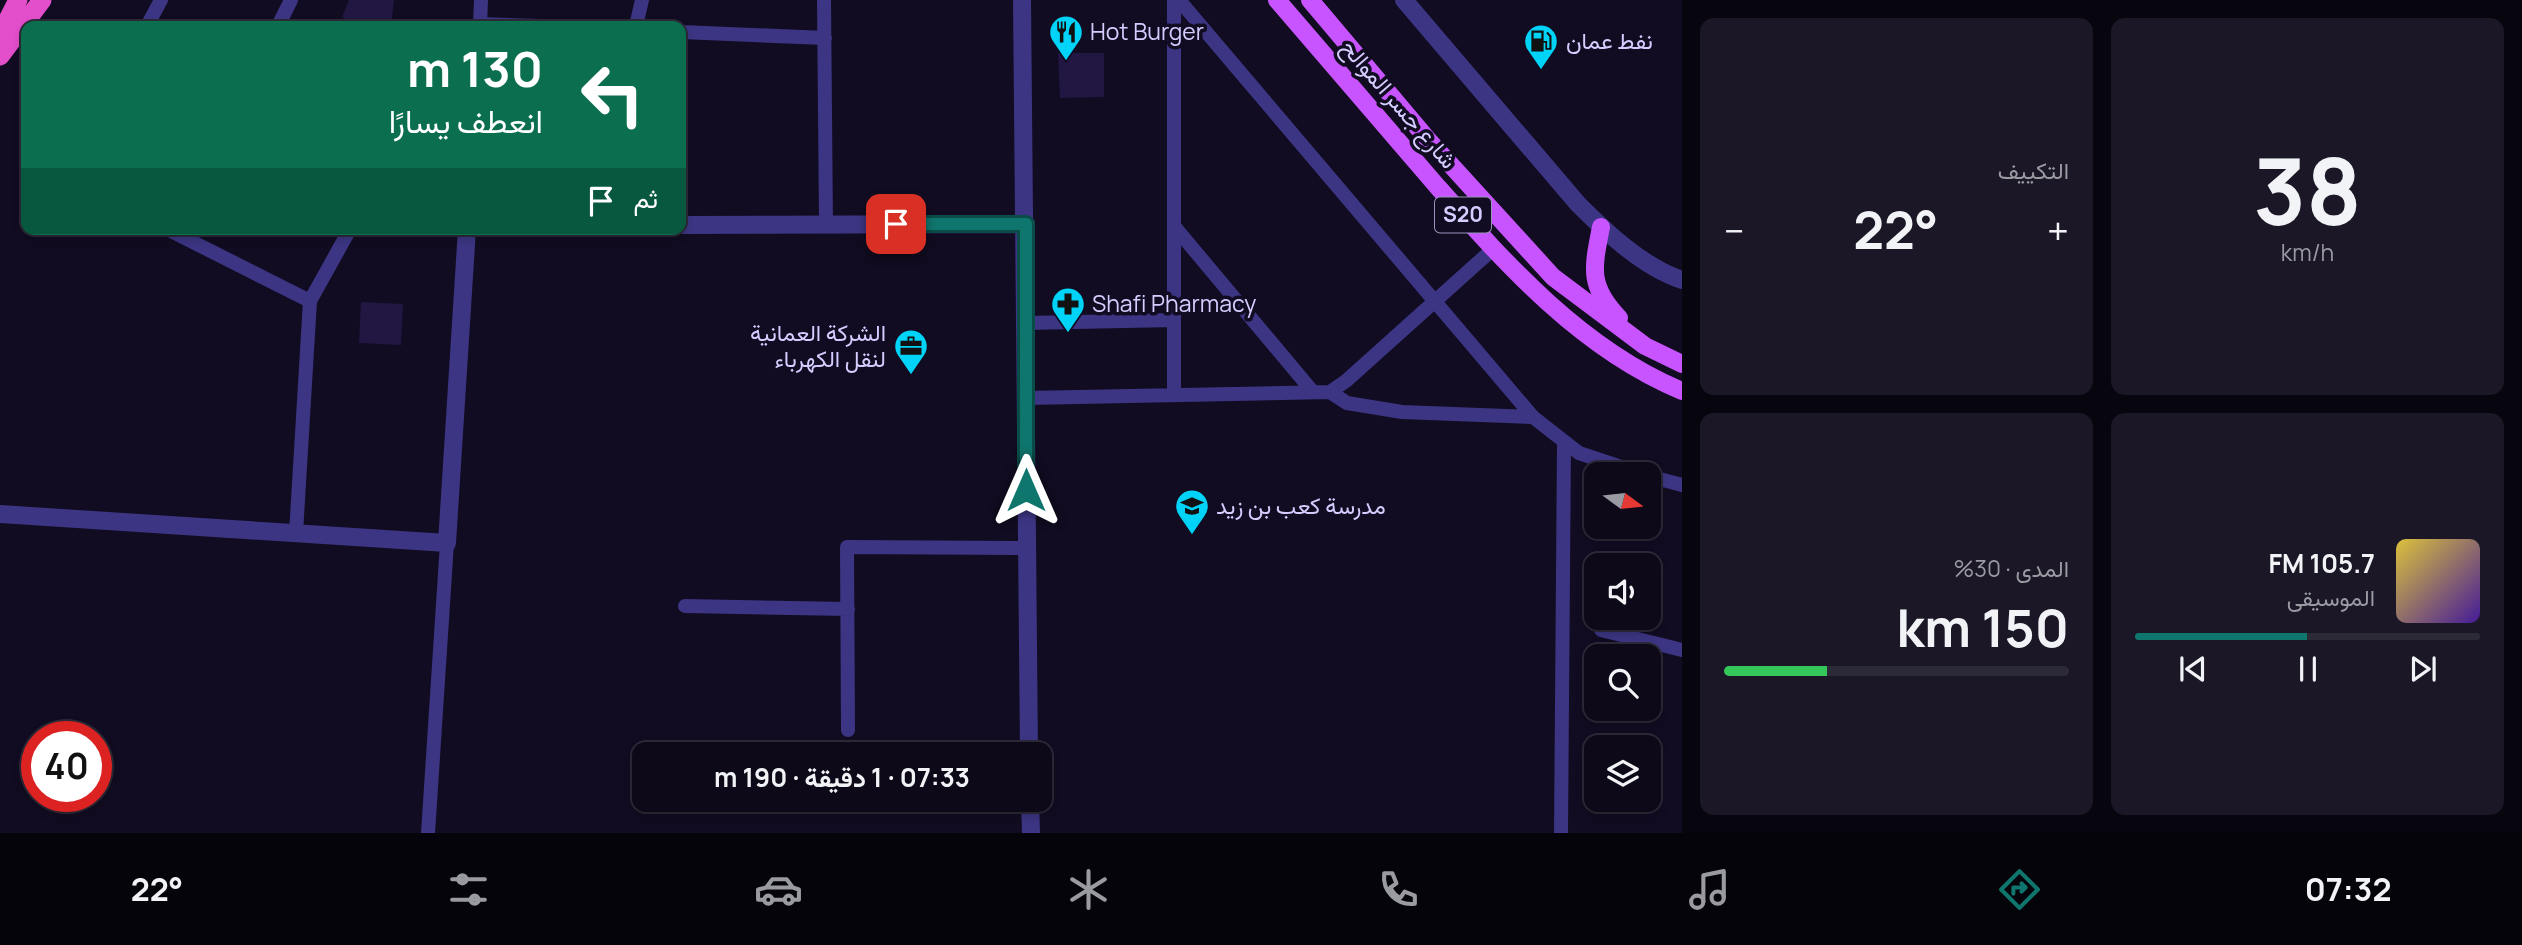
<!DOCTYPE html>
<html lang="ar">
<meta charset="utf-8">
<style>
:root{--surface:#0d0919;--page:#1b1726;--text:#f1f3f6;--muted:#9a9aa2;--line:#2d2a38;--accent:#0f766e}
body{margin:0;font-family:Manrope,Vazirmatn,sans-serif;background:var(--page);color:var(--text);direction:rtl;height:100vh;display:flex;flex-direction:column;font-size:26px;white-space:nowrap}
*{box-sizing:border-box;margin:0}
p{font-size:23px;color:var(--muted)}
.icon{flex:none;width:38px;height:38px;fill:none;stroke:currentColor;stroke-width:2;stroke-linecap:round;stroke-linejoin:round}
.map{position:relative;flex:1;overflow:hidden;direction:ltr}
.side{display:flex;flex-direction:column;gap:18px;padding:18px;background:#07050e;width:840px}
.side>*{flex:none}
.banner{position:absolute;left:21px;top:21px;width:665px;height:214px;border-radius:14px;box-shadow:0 4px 10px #0003,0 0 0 2px var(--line);direction:rtl;background:#0b6e4f;color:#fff;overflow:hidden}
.needle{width:46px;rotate:105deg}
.controls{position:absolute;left:1584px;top:462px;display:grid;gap:14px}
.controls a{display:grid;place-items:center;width:77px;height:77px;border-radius:14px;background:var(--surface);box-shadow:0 4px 10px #0003,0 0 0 2px var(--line);font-size:35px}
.speed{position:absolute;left:21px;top:721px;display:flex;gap:14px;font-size:35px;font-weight:700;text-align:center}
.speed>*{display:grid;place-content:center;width:91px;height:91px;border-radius:50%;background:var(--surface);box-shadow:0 4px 10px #0003,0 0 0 2px var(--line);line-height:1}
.speed .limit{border:10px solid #d22;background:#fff;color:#111}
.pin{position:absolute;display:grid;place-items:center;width:60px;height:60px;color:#fff;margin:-30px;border-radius:14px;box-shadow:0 4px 10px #0006}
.me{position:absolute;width:77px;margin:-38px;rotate:0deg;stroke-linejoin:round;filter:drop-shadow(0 0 5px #0008)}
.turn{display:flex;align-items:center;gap:24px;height:147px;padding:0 28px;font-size:32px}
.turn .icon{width:91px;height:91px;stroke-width:2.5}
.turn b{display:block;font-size:49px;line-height:60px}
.then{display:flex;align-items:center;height:66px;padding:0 28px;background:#0003;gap:14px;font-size:26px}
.big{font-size:52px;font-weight:700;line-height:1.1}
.side .widget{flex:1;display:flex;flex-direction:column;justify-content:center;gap:10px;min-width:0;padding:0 24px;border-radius:14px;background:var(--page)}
.side .dial{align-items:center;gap:0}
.dial b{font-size:91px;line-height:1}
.song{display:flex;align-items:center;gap:21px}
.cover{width:84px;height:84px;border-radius:10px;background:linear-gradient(135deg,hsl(50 70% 55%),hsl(260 70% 35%))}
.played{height:7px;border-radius:4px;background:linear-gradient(90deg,var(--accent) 50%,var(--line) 50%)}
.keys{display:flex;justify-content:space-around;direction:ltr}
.heat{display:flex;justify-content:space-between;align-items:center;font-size:38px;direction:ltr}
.charge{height:10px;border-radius:5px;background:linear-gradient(90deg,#34c759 30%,var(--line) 0)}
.side .tiles{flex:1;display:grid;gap:18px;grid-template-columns:repeat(2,1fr)}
.trip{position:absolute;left:632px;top:742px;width:420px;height:70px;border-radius:14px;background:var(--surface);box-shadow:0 4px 10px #0003,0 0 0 2px var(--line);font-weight:700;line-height:70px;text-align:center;direction:rtl}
.menu{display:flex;height:112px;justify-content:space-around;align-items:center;background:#05040a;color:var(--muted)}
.menu .icon{width:49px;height:49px}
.menu .on{color:var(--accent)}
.menu b{font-size:32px;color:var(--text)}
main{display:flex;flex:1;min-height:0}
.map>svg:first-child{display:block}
</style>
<main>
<section class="side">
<div class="tiles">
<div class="widget dial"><b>38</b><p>km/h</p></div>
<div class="widget"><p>التكييف</p>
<div class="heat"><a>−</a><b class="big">22°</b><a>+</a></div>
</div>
<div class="widget">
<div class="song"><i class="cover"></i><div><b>105.7 FM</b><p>الموسيقى</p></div></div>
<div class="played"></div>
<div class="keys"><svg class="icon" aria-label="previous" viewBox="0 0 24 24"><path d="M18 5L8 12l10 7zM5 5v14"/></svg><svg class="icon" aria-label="pause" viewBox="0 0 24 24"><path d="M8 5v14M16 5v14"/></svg><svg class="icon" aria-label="next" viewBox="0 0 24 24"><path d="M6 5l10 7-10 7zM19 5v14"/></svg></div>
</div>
<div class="widget"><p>المدى · 30%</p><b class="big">150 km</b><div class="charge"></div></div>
</div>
</section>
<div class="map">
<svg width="1682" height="833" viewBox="0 0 1682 833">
<rect width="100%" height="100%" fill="#110c21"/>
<path fill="#221743" d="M349,0H394L391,26H360L342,17Z
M1058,53H1104V97L1060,98Z
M361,302L403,304L401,345L359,343Z"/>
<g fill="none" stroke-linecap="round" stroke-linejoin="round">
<path stroke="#3c3583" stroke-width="14" d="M824,0L826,224
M1179,0L1533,417L1579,453L1642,474
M480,24L540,26
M147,26L161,0
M278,26L291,0
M480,26L481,0
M636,26L642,0
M681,32L825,38
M1174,226L1313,392
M167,229L310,301
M1026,323L1174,320
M1330,392L1347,403L1402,412L1533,417
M1174,395V0
M1026,398L1330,392L1346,381L1493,249
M1648,476L1682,485
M296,533L310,301L350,229
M685,606L848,609
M1601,630L1682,650
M848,730L847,547L1026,548
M428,833L447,543
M1561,833L1564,443"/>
<path stroke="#3c3583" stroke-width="18" d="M1022,0L1029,754
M1404,0L1578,204C1607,233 1643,267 1682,280
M681,225L1026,224
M0,514L447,543L467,229
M1030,800L1031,833"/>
<path stroke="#c754ff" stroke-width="18" d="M1277,0C1330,62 1383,124 1436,185C1507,265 1581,349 1682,391
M1310,0L1429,141L1553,277L1645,346L1682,364
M1601,227C1593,268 1588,286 1619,318"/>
<path stroke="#e34ecb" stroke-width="19" d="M0,35L18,0
M0,56L42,0"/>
</g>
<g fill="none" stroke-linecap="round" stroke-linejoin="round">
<g stroke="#0a4d48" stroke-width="18">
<path id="route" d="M896,224H1026V490"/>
</g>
<use href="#route" stroke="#0f766e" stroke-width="12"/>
</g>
<defs>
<g id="restaurant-pin" transform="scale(1.75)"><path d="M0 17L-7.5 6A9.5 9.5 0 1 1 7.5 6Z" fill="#00d3f8" stroke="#110c21"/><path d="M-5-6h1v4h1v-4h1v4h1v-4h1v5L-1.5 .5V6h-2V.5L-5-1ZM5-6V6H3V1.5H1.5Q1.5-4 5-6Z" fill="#111"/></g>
<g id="fuel-pin" transform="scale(1.75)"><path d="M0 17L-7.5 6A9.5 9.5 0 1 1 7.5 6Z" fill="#00d3f8" stroke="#110c21"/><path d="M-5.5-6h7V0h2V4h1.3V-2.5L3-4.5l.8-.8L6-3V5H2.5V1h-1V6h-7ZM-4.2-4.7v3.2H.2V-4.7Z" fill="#111"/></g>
<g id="pharmacy-pin" transform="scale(1.75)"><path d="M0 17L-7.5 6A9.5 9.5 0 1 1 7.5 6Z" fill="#00d3f8" stroke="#110c21"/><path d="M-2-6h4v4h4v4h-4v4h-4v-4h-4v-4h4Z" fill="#111"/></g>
<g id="office-pin" transform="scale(1.75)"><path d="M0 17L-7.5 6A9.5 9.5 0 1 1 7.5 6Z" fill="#00d3f8" stroke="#110c21"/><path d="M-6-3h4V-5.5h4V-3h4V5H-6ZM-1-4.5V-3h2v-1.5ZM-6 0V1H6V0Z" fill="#111"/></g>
<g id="school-pin" transform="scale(1.75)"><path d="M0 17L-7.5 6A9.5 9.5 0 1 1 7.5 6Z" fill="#00d3f8" stroke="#110c21"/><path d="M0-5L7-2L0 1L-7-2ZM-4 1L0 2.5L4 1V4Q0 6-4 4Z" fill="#111"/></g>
</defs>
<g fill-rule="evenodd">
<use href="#restaurant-pin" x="1066" y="32"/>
<use href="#fuel-pin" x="1541" y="41"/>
<use href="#pharmacy-pin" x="1068" y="304"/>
<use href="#office-pin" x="911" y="346"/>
<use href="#school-pin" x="1192" y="506"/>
</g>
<g text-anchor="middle" stroke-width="7" stroke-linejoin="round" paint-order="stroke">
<rect fill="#110c21" stroke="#9a93bc" stroke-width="2" x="1435" y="197.5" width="56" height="35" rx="5"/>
<g font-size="21" font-weight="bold" fill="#d5cdff">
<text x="1463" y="222">S20</text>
</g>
<g font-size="23" fill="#d5cdff" stroke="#110c21" text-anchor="start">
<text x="1090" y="40">Hot Burger</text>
<text x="1566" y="49">نفط عمان</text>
<text x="1092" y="312">Shafi Pharmacy</text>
<text x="886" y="341" text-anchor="end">الشرکة العمانیة<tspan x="886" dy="26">لنقل الکهرباء</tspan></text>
<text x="1216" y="514">مدرسة كعب بن زيد</text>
</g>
<g font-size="23" fill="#d5cdff" stroke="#110c21">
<text transform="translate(1399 104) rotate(49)" y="8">شارع جسر الموالح</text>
</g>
</g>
</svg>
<div class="controls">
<a><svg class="needle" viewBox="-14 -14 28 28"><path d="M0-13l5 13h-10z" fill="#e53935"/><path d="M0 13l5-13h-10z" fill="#9a9aa2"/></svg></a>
<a><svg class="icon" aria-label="sound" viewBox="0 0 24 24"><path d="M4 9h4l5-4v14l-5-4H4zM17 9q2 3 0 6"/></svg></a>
<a><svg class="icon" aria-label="search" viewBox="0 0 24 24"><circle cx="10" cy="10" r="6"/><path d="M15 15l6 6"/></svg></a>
<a><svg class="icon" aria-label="layers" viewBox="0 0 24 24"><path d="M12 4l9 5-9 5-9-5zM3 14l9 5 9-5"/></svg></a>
</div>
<div class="speed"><div class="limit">40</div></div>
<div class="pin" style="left:896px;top:224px;background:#d93025"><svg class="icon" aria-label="arrive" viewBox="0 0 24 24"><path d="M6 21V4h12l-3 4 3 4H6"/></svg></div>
<svg class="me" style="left:1026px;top:490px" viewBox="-20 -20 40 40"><path d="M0-17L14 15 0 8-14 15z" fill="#0f766e" stroke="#fff" stroke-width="4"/></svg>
<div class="trip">07:33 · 1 دقيقة · 190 m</div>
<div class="banner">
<div class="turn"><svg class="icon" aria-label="left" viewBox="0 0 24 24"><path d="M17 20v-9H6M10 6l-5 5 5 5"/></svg><div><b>130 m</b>انعطف يسارًا</div></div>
<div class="then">ثم<svg class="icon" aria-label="arrive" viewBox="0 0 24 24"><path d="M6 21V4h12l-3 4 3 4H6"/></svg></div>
</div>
</div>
</main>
<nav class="menu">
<b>07:32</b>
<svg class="icon on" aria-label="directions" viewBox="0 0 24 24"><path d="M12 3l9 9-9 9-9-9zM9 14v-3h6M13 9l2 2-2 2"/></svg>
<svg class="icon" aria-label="music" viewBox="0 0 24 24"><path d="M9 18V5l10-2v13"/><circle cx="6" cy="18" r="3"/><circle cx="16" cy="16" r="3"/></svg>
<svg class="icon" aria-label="phone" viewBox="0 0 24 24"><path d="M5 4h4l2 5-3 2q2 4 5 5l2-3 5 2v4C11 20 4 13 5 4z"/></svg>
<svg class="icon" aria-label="climate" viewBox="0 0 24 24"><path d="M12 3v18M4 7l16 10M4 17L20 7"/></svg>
<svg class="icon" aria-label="car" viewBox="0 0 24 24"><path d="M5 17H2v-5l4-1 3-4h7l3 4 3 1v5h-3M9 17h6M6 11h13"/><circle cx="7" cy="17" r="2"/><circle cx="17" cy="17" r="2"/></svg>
<svg class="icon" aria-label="filters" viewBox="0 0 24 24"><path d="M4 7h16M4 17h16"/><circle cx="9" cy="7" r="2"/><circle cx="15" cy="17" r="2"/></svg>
<b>22°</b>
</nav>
